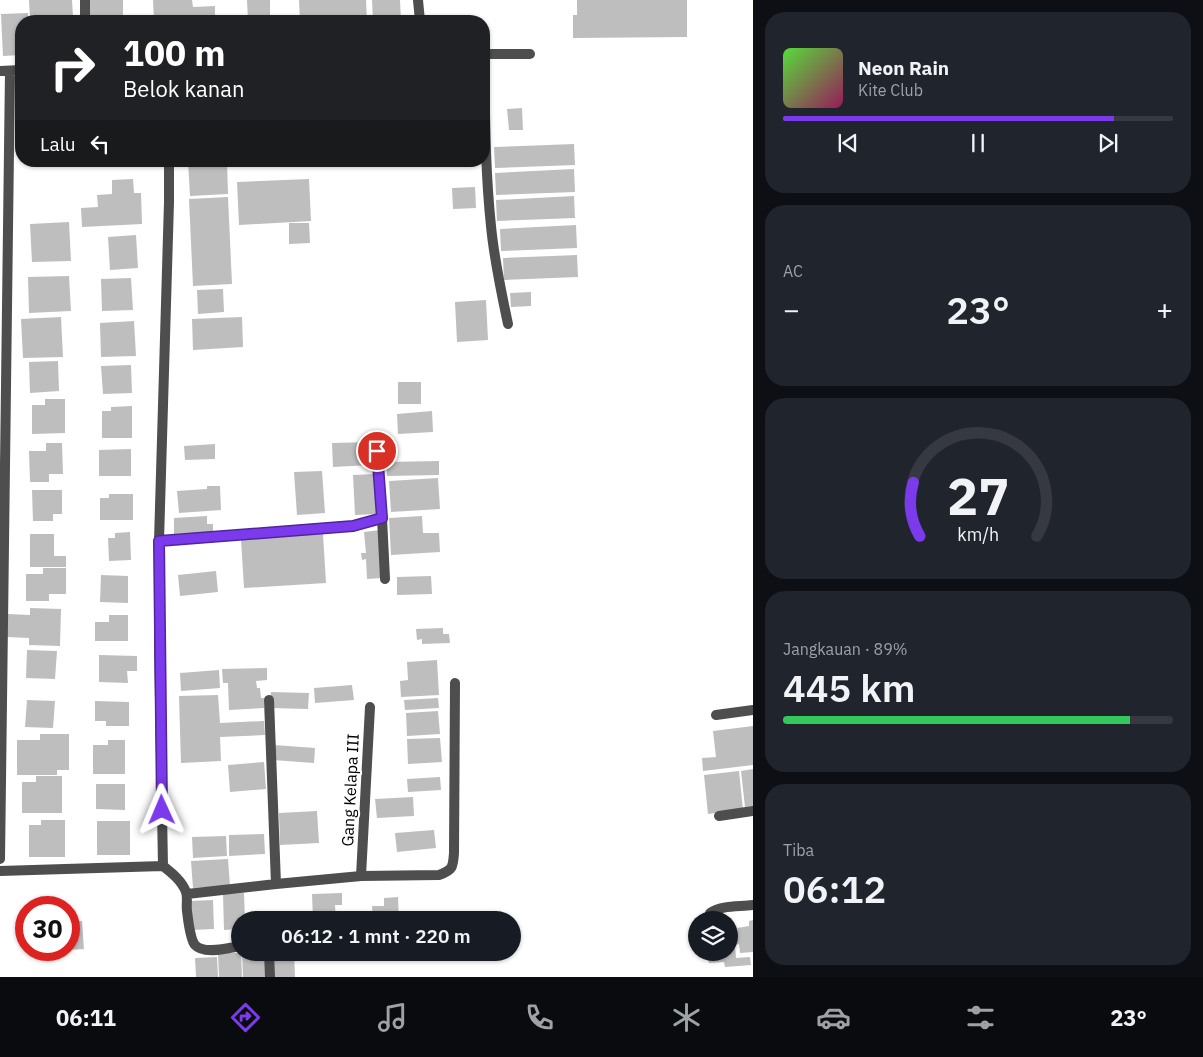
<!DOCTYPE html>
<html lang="id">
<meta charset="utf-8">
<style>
:root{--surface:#171b24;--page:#20242c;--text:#f1f3f6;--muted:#9ea1a6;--line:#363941;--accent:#7c3aed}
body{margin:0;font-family:"IBM Plex Sans",sans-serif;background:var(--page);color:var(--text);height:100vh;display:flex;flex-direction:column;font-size:19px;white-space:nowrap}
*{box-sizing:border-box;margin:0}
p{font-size:16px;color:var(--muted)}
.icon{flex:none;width:28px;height:28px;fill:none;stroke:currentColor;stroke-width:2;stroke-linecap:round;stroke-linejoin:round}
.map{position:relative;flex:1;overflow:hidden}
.drawer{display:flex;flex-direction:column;gap:12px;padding:12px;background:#0d0f14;width:450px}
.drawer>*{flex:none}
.hud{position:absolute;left:15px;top:15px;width:475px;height:152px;border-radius:20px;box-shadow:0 1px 4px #0004;background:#202124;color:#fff;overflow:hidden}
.tools{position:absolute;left:688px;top:911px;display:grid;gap:10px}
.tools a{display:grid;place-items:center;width:50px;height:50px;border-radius:50%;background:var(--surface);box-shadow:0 1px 4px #0004;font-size:25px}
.speed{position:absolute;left:15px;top:896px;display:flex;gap:10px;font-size:25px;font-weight:700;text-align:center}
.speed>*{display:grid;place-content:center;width:65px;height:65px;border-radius:50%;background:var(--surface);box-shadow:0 1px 4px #0004;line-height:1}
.speed .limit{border:8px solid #d22;background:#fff;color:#111}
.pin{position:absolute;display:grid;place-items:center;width:42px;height:42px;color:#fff;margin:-21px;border:2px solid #fff;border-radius:50%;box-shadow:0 1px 5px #0007}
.me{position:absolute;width:55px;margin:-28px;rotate:359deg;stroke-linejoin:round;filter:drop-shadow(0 0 4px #0008)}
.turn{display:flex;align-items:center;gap:18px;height:105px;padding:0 25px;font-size:22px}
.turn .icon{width:65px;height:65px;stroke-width:2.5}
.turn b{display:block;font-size:35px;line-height:42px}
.then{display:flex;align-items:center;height:48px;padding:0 25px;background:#0003;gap:10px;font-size:19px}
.big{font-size:38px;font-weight:600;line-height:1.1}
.drawer .card{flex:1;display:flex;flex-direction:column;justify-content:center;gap:8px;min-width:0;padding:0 18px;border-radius:20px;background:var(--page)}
.drawer .dial{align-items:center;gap:0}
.dial svg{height:130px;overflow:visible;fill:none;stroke:var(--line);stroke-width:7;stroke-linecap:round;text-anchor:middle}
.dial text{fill:var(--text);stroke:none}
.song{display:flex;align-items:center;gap:15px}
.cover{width:60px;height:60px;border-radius:8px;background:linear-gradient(135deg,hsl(110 70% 55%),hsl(330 70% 35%))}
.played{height:5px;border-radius:2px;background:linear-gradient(90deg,var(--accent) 85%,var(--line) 85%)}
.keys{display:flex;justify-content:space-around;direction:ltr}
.heat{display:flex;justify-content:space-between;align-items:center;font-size:28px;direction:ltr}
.charge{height:8px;border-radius:4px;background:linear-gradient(90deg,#34c759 89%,var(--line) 0)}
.trip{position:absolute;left:231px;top:911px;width:290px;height:50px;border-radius:25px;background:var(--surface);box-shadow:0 1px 4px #0004;font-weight:600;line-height:50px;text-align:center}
.tab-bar{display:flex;height:80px;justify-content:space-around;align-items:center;background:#090b0e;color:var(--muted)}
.tab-bar .icon{width:35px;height:35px}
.tab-bar .current{color:var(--accent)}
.tab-bar b{font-size:22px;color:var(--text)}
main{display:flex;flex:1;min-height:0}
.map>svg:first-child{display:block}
</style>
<main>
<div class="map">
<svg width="753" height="977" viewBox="0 0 753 977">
<rect width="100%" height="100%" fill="#fff"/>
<path fill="#bebebe" d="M29,0H72L73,17L30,19Z
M87,0H123V16L88,18Z
M153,0H192L193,7L215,6V21H154Z
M247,0H270V21H248Z
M299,0H366L367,21H300Z
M372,0H400L401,21H373Z
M577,0H687V37L573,38V15H577Z
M28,13V21H21V55L3,56L1,14Z
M124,18V21H99V19Z
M522,108L523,130H509L507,109Z
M574,144L575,165L495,168L494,147Z
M188,161H227L228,194L190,196Z
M574,169L575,192L496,195L495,173Z
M133,179L134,193H141L142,224L82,227L81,208L98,207L97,195L112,194V180Z
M309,179L311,221L239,225L237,182Z
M475,187L476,208L453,209L452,188Z
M574,196L575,218L497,221L496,200Z
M228,197L232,284L193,286L189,199Z
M69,222L71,261L32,262L30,224Z
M289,223H309L310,243L289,244Z
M576,225L577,248L501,251L500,229Z
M136,235L138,268L110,270L108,237Z
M577,255L578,277L504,280L503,258Z
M69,276L71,311L29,313L28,277Z
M131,278L133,310L102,311L101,279Z
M223,289L224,312L198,314L197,290Z
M531,292V306L511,307L510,293Z
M486,300L488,340L457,342L455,302Z
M61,317L63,357L23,358L21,319Z
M242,317L243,347L193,350L192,319Z
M134,321L136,356L101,357L100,323Z
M58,361L59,391L30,393L29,362Z
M131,365L132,393L103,394L101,366Z
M398,382H421V404H398Z
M45,399H65V433L32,434V405H45Z
M132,406V438H102V411H111V407Z
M432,411L433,432L398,434L397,414Z
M370,442L371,465L333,467L332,443Z
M46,443H62L63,474H49V482H30L29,451H46Z
M215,444V459L185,460L184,446Z
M131,449V476H99V450Z
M439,461V475L387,476L386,462Z
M322,471L325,513L297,515L294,472Z
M375,474L377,514L355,515L353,475Z
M438,478L440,509L391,512L389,481Z
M207,486H220L221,510L179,513L177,491L207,489Z
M32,490H62V514H53V521H33Z
M109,494H133V520H100V498H109Z
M207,516V524H213V532L174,534V518Z
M422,516L423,533H439L440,552L391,555L389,518Z
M380,530L382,578L367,579L366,559L362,560L361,553H366L364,532Z
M130,532L131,560L109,561L108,538H115V533Z
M30,534H54V556H66V567H30Z
M323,534L326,583L244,588L241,539Z
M43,568H66V594H49V601H26V574H43Z
M216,571L218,592L180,596L178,575Z
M101,575L128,576V603L100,602Z
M431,576L432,594L397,595V577Z
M30,608L61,609L60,646L29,645V638L7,637L8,614L30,615Z
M109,615H128V641H95V622H109Z
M443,628V634H449L450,643L422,644V639L417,640L416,629Z
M27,650L57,651L55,679L26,678Z
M99,655L137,656V671H127L128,683L99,682Z
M437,660L439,695L401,697L400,681L408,680L407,662Z
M267,668V680L256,681L257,688H260L261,698H264V708L229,710L228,683H223L222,669Z
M219,670L220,688L181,691L180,673Z
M352,685L354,700L315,703L314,688Z
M271,692L309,693L308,709L270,708Z
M218,695L220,723L264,721L265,735L220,737L221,761L181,763L179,696Z
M438,698L439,708L405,710L404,700Z
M27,700L55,701L53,728L25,727Z
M95,701L129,702V726H106V721H95Z
M438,711L440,734L407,736L406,713Z
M753,726V765L703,771L702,758L716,757L713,731Z
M40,734H69V770H57V775H17V740H40Z
M440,738L442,762L408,764L407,739Z
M108,740H125V774H93V745H108Z
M274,745L315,748L314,763L273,760Z
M264,762L266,789L230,792L228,765Z
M753,769V806L745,807L741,771Z
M739,771L743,810L708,814L704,775Z
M36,776H62V813H22V782H36Z
M440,777L441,790L408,792L407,779Z
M96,784H125V810L96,809Z
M413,797L414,816L377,818L375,799Z
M317,811L319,843L280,845L279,813Z
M41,820H65V857H29V825H41Z
M97,821H130V855H97Z
M434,830L436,848L397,852L395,833Z
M264,834L265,854L229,856V835Z
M226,836L227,856L193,858L192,837Z
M228,859L230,886L193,888L191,861Z
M244,893L245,920H240V929L224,930L223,894Z
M342,893V905H335L336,920H313L312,894Z
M398,897L399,920H373L372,906H384V898Z
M213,900L214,929L191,930L190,901Z
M753,920V952L740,953L739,944L735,945L736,958L750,957L751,965L725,967L724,962L709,963L707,952H729V932L738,931L737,928L749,926V921Z
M82,921L84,949L69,950V922Z
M41,950H59V956L42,957Z
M242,952H266L267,977H243Z
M272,952H294L295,977H273Z
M218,953H241L242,977H219Z
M217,957L218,977H196L195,958Z"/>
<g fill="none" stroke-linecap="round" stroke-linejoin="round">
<path stroke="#4e4e4e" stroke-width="10" d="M418,0L420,21
M484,54C485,111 485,169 491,226C494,259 501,291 508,324"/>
<path stroke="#4e4e4e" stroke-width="10" d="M85,21V0
M484,54H530
M0,71L21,70
M377,451L382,518L385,579
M159,541L353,526L382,518
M269,700L276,884
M716,715L753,710
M719,816L753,811
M0,859L10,71
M163,866L159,644V541L169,202V161
M163,866C172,873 182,881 186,892C188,898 186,904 187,911C188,919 190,939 195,945C204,955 229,948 240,946
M0,871L163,866
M361,876L370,707
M187,894L276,884L361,876L439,875C453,870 453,867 454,853L455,683
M710,913C721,905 740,907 753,905
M269,952L270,977"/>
</g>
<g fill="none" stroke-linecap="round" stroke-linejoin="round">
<g stroke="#51269a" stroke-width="12">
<path id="route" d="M162,810L159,541L353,526L382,518L377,451"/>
</g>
<use href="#route" stroke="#7c3aed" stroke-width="9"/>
</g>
<g text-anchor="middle" stroke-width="4" stroke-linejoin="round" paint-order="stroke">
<g font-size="16" fill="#000" stroke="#fff">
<text transform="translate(350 790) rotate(-87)" y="6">Gang Kelapa III</text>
</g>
</g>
</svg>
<div class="tools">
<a><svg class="icon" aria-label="layers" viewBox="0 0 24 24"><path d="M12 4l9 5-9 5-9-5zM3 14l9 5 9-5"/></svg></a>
</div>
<div class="speed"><div class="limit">30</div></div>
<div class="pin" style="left:377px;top:451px;background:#d93025"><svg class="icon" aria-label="arrive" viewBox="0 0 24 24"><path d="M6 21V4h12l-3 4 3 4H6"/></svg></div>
<svg class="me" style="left:162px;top:810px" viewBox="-20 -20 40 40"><path d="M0-17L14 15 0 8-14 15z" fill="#7c3aed" stroke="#fff" stroke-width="4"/></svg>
<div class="trip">06:12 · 1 mnt · 220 m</div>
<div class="hud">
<div class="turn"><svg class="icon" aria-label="right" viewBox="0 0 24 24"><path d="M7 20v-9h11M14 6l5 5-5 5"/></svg><div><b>100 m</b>Belok kanan</div></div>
<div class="then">Lalu<svg class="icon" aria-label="left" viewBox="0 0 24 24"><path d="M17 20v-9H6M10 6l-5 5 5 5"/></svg></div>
</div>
</div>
<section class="drawer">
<div class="card">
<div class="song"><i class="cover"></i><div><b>Neon Rain</b><p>Kite Club</p></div></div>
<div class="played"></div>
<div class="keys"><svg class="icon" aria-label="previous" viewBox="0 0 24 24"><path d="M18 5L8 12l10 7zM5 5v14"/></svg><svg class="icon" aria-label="pause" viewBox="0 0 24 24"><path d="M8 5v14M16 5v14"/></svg><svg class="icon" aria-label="next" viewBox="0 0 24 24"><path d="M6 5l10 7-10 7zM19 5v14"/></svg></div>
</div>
<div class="card"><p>AC</p>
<div class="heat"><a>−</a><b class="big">23°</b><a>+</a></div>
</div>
<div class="card dial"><svg viewBox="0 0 100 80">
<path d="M14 69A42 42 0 1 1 86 69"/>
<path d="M14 69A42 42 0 0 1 10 36" stroke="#7c3aed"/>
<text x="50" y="56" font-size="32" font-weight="700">27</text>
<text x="50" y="72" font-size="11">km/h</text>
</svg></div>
<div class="card"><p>Jangkauan · 89%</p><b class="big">445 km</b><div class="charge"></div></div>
<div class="card"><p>Tiba</p><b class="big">06:12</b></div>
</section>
</main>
<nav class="tab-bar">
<b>06:11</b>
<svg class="icon current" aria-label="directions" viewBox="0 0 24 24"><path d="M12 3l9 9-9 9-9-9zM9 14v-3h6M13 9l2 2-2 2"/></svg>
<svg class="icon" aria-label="music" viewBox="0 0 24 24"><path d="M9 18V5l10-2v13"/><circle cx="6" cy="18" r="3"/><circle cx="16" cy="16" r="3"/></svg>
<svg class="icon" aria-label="phone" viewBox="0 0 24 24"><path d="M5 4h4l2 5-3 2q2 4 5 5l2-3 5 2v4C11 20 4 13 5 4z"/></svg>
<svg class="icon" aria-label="climate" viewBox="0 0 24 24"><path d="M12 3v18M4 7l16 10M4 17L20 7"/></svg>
<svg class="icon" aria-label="car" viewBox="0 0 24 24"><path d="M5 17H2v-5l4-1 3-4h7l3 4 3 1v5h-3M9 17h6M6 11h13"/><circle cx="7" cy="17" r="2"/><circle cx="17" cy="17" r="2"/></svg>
<svg class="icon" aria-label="filters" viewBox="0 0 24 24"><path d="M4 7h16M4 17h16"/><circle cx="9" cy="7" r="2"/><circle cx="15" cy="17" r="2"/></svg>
<b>23°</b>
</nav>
